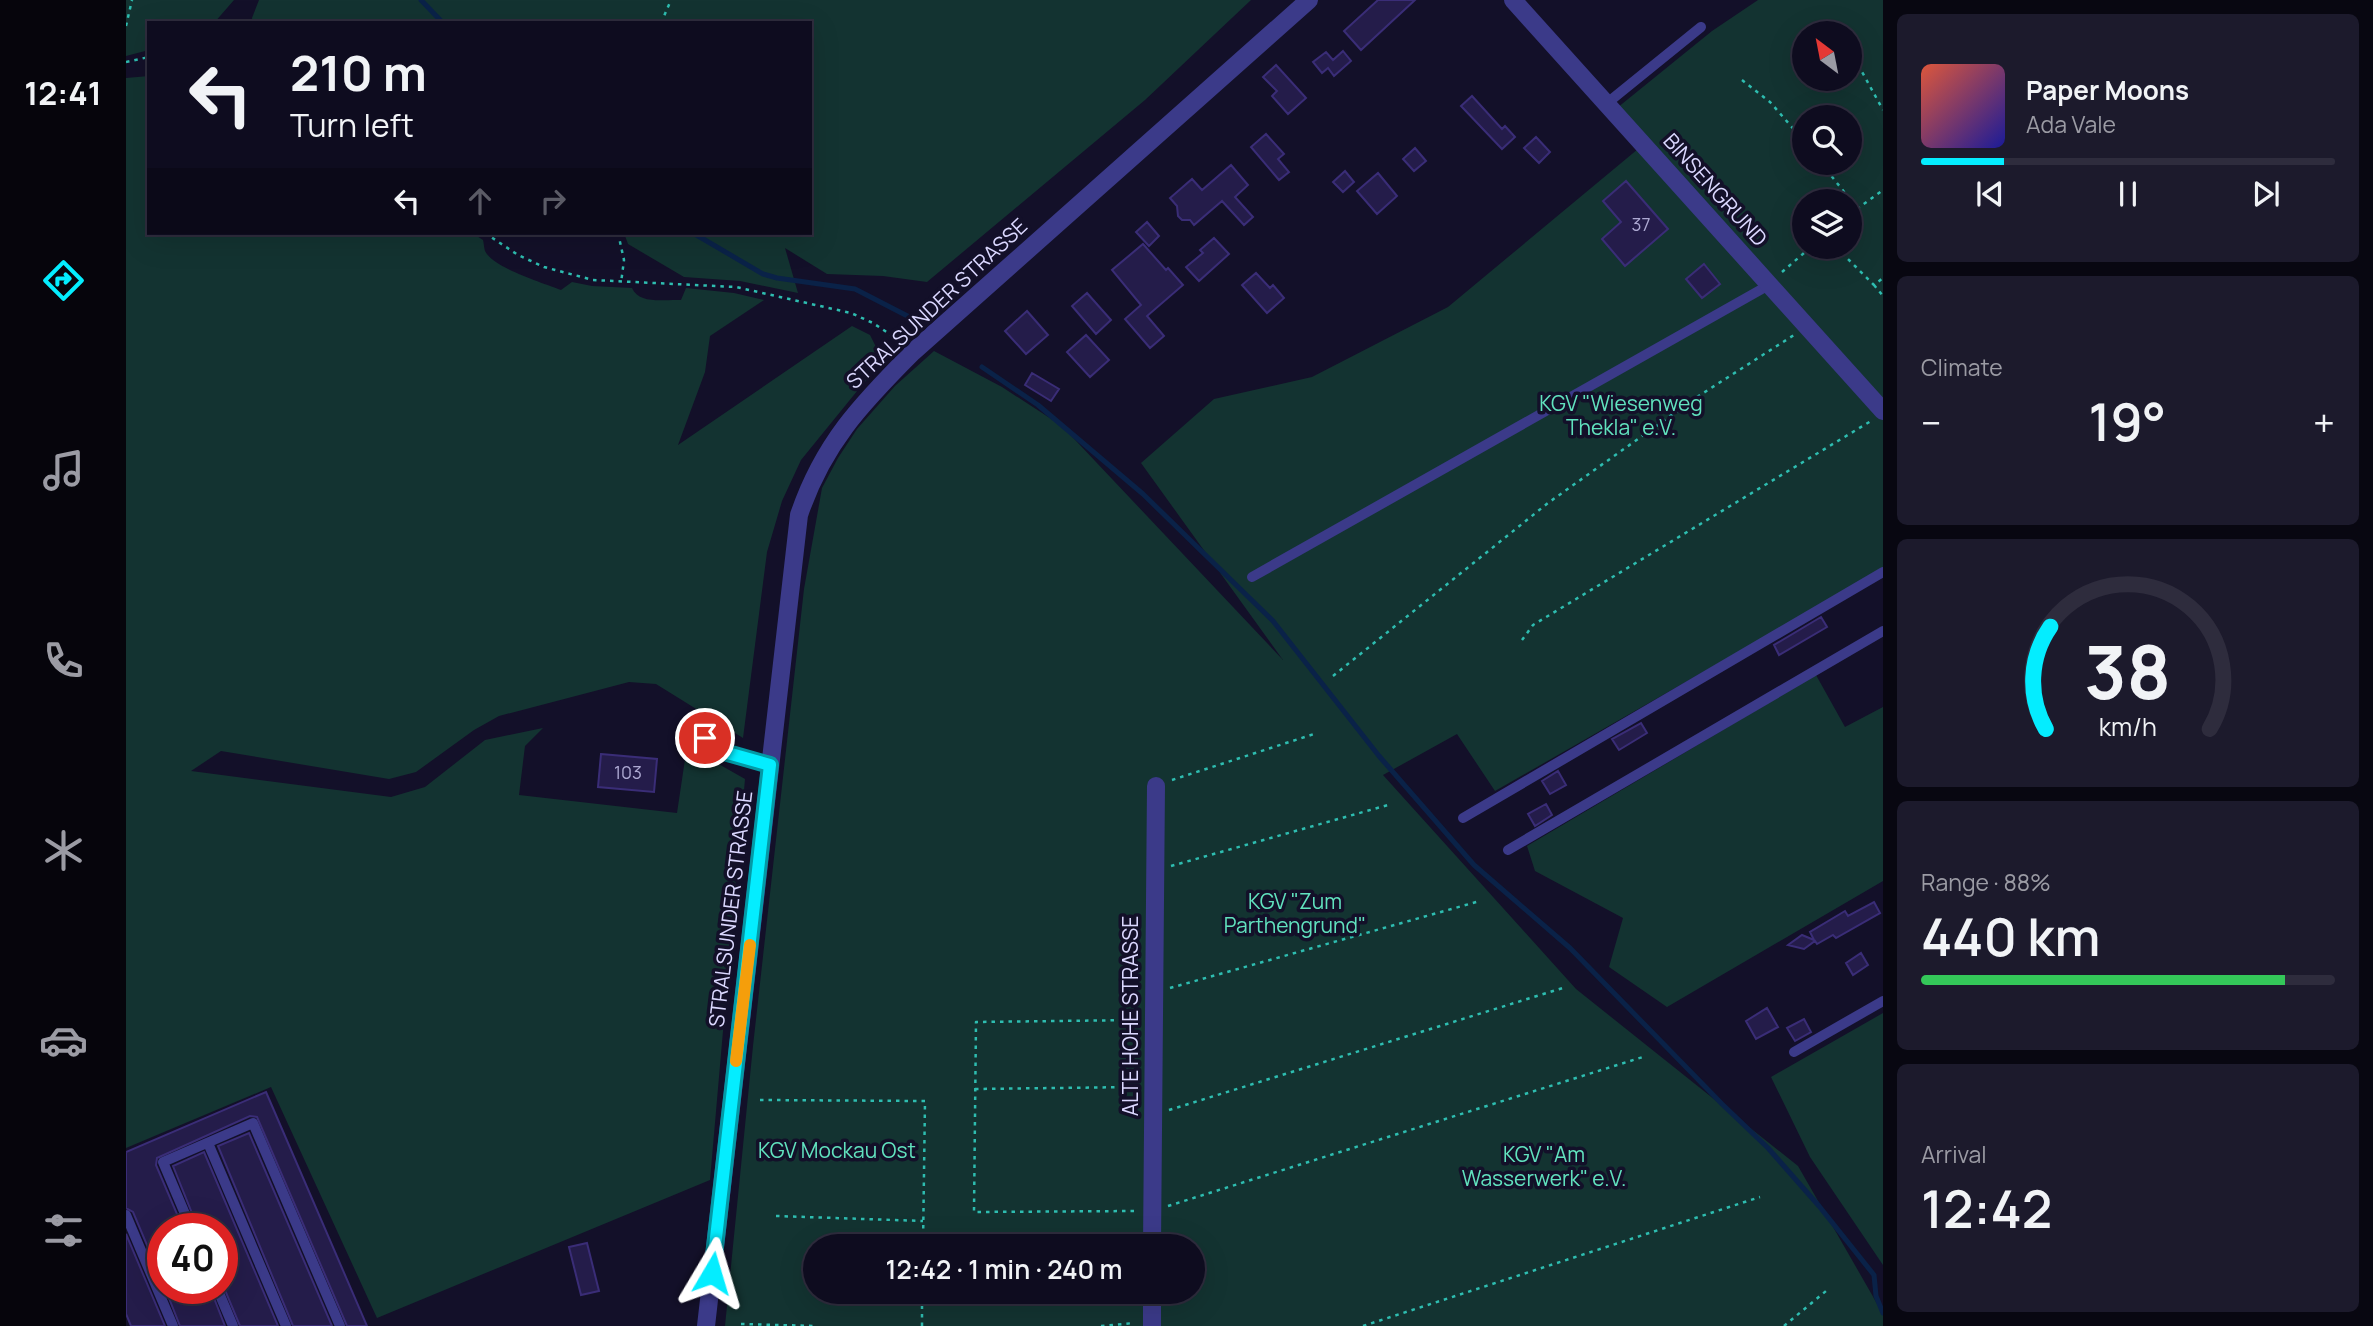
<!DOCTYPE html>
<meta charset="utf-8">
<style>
:root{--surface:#0e0c1f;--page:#1c1a2c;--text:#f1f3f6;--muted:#9b9ba4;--line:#2e2c3d;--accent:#04edff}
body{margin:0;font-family:Manrope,sans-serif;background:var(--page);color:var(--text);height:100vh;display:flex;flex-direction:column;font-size:26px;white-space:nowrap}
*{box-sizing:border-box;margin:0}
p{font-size:23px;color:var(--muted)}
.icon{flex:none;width:38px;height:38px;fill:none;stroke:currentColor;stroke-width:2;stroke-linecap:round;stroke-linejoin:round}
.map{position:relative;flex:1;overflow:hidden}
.side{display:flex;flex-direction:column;gap:14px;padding:14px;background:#080711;width:490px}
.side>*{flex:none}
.banner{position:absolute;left:21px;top:21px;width:665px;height:214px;border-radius:0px;box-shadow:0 7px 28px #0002,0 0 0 2px var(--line);background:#0e0c1f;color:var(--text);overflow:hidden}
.needle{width:46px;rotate:328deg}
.fabs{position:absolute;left:1666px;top:21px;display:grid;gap:14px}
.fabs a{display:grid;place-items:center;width:70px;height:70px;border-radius:50%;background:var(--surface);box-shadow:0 7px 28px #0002,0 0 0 2px var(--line);font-size:35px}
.speed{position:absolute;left:21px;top:1213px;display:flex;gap:14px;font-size:35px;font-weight:700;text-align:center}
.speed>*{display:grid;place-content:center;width:91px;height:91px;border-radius:50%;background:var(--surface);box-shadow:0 7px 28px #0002,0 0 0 2px var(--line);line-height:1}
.speed .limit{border:10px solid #d22;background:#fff;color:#111}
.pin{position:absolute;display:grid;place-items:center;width:60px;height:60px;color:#fff;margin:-30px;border:4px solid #fff;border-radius:50%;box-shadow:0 2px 7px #0007}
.me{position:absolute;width:77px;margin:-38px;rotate:7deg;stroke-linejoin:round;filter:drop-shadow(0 0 5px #0008)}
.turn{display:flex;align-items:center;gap:24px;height:147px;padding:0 28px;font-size:32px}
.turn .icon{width:91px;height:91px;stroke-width:2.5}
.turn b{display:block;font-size:49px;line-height:60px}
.lanes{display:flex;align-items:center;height:66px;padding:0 28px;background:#0003;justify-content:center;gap:35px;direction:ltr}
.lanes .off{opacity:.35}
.big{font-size:52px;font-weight:600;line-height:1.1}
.side .tile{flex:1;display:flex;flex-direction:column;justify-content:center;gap:10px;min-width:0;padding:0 24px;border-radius:10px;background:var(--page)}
.side .dial{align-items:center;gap:0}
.dial svg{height:182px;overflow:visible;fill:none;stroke:var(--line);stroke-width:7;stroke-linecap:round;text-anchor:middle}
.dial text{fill:var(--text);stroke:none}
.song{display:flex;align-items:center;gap:21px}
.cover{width:84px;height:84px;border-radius:10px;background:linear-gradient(135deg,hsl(10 70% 55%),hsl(240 70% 35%))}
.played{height:7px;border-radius:4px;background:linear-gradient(90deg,var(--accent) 20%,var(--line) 20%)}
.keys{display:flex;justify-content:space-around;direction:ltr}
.heat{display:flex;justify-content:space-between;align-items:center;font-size:38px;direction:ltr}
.charge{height:10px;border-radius:5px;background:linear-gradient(90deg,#34c759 88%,var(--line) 0)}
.trip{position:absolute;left:677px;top:1234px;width:402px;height:70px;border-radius:35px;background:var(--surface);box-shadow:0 7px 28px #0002,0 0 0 2px var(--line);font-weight:600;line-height:70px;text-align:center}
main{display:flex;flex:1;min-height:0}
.menu{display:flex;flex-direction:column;width:126px;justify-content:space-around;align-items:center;background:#06050c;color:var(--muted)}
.menu .icon{width:49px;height:49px}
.menu .on{color:var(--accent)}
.menu b{font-size:32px;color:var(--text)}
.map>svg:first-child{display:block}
</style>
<main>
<nav class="menu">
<b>12:41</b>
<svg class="icon on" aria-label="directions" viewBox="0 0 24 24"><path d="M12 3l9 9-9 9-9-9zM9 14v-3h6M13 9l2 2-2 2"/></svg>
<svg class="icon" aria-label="music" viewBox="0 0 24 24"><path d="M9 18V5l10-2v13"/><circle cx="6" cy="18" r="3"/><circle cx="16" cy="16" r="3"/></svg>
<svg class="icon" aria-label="phone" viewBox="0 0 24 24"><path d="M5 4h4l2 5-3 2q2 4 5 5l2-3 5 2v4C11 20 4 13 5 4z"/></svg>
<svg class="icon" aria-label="climate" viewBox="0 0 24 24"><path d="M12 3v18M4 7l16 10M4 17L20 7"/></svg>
<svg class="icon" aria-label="car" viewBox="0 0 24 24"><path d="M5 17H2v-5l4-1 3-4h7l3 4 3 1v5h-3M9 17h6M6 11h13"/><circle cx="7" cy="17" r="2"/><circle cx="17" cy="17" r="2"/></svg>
<svg class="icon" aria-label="filters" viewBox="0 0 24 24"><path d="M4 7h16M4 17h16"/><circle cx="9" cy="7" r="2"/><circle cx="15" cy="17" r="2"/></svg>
</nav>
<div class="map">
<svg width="1757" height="1326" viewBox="0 0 1757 1326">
<rect width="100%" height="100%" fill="#131029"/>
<path fill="#133331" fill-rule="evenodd" d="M0,0H108L88,23H23V50L0,56Z
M133,0H1125L1019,100L801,282L757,276L701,274L659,248L672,293L614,281L558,277L502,244L498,233H684V23H127L126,18Z
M1632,0H1757V408L1491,108L1586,31ZM1678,33H1724V79H1678ZM1678,117H1724V163H1678ZM1678,201H1724V247H1678Z
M23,76V233H346L357,240C358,244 358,248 359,251C367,268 418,283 435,290L446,282L466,286L506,288C513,305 539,299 555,300L560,288L608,293L638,300L584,336L579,372L552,445L726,326L744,335L758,363L736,385L675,460L656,501L641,552L617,738L530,684L503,682L373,716L348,730L290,772L263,779L95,751L65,771L265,797L299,787L359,740L417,728L399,746L393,795L551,813L561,746L619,779L584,1180L251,1318L145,1087L0,1148V78Z
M1512,149L1757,411V569L1369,791L1331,734L1257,775L1450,989L1672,1166L1757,1314V1326H599L627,1046L678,589L696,488L712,458L731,429L769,386L808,351L876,387L936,426L1157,660L1015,463L1088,399L1186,377L1322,307ZM690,1246H1068V1292H690Z
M1690,675L1719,727L1757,707V881L1541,1007L1483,967L1497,918L1409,871L1401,846Z
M1757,1013V1265L1684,1157L1645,1077Z"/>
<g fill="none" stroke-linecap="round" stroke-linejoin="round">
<path stroke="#0a2248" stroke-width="5" d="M295,0L317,23
M567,233L637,274L651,278L729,289L797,324
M856,367L912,405L1017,494L1147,621L1253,756L1348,865L1444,948L1596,1104L1642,1148L1693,1206L1748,1275L1750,1296L1757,1313"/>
</g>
<path fill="#241c4a" stroke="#3a2d77" stroke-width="2" d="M1252,0H1289L1235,50L1218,31Z
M1217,51L1225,61L1208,76L1202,68L1196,73L1187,62L1200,52L1207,60Z
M1150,65L1180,98L1162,114L1146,96L1151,91L1137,77Z
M1346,96L1376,129L1379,126L1389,137L1376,149L1335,106Z
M1140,134L1158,154L1152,159L1163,172L1153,180L1125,147Z
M1410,137L1424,152L1413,163L1398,148Z
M1289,148L1300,161L1288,171L1277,159Z
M1105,165L1122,185L1109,197L1127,217L1118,225L1096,201L1068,225L1064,220H1056L1052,216L1051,206L1044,198L1066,179L1076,190Z
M1219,171L1228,182L1217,192L1207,182Z
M1252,173L1271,196L1251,214L1231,191Z
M1500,181L1542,229L1499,266L1476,239L1495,222L1477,201Z
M1021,222L1033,236L1023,246L1010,232Z
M1088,238L1103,254L1073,281L1060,267L1077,253L1074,250Z
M1017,244L1040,270L1042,268L1057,285L1021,316L1038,336L1024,348L999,319L1015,305L986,270Z
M1578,264L1594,284L1576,298L1560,279Z
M1130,273L1144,288L1147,285L1158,298L1141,313L1116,285Z
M961,293L985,320L970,334L946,306Z
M901,311L922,335L900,354L879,331Z
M960,335L983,360L964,377L941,352Z
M906,373L933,389L925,401L899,385Z
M1695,617L1701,627L1653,655L1648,645Z
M1515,723L1521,733L1493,750L1486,739Z
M475,754L531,759L528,792L472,787Z
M1432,771L1440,785L1424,794L1416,781Z
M1420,804L1426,815L1409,826L1402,814Z
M1748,902L1754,913L1710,938L1707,935L1691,944L1689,941L1678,949L1662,945L1676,935L1688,940L1684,932L1719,911L1722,916Z
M1735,953L1742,965L1727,975L1720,963Z
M1641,1008L1652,1027L1630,1039L1620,1021Z
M1678,1019L1685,1032L1669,1041L1661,1028Z
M140,1092L241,1326H221L131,1117L124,1116L31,1158L30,1165L57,1228H37V1283L7,1212L0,1208V1152Z
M123,1133L206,1326H167L92,1146Z
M78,1152L152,1326H114L96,1283V1228H72L47,1166Z
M0,1234L39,1326H5L0,1314Z
M461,1243L473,1291L455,1295L443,1247Z
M39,1288H84L99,1326H54Z"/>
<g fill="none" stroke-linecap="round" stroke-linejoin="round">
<path stroke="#2ebdb0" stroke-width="2.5" stroke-dasharray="3.5 5" stroke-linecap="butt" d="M535,23L545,0
M1709,24L1715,33
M0,26L6,0
M1724,50L1757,110
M0,62L23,57
M1616,80L1644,102L1678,141
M1695,163L1731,208
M1724,214L1757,190
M359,233L392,255L418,267L467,280L610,287L725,313L747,323L774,341
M492,233L498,260L495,283
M1710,247L1748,285L1757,278
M1656,272L1685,247
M1748,285L1757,296
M1396,640L1407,625L1745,421
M1207,676L1422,503L1571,397L1668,335
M1046,780L1191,733
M1045,866L1262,805
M1044,988L1354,901
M849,1089L1010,1087
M634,1100L799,1101L797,1246
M1043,1110L1440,987
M1042,1206L1520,1056
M1008,1211L848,1212L850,1022L1010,1020
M650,1216L797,1221
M615,1324L690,1326
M796,1326V1292
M975,1326L1008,1323
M1237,1326L1634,1197
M1658,1326L1700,1291"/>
<path stroke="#3b3a89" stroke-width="10" d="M1480,104L1575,27
M1126,577L1643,285
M563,739L579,738L598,752L644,765
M1337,818L1757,572
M1382,850L1757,631
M1668,1052L1757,1001
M82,1143L160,1326
M0,1215L47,1326
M65,1228L37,1162L127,1123L214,1326
M91,1288L107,1326"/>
<path stroke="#3b3a89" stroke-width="18" d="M1387,0L1757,411
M1026,1246L1030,786
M1026,1326V1292"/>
<path stroke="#3b3a89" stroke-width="18" d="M580,1326L673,515C697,444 735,404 787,352L1183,0"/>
</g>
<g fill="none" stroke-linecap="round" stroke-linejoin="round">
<g stroke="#039aa6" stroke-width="18">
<path id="route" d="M579,738L598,752L644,765L586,1273"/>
</g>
<use href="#route" stroke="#04edff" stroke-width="12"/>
<path stroke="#f59e0b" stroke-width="12" d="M610,1061L624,945"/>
</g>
<g text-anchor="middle" stroke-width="7" stroke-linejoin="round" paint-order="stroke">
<g font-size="18" fill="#ada9d2">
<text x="1515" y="231">37</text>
<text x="502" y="779">103</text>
</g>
<g font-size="21" fill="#dbd8ff" stroke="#131029">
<text transform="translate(1589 190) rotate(48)" y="7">BINSENGRUND</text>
<text transform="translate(811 304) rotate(-43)" y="7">STRALSUNDER STRASSE</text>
<text transform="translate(605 909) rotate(-83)" y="7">STRALSUNDER STRASSE</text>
<text transform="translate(1005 1016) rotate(-90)" y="7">ALTE HOHE STRASSE</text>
</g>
<g font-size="21" fill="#61e2be" stroke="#131029">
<text x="1495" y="411">KGV "Wiesenweg<tspan x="1495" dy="24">Thekla" e.V.</tspan></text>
<text x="1169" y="909">KGV "Zum<tspan x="1169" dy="24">Parthengrund"</tspan></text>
<text x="711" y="1158">KGV Mockau Ost</text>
<text x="1418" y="1162">KGV "Am<tspan x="1418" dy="24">Wasserwerk" e.V.</tspan></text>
</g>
</g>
</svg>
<div class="fabs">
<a><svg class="needle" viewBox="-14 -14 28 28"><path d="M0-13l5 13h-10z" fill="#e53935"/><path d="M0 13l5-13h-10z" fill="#9b9ba4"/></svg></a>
<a><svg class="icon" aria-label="search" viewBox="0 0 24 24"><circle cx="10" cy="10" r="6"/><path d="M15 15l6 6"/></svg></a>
<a><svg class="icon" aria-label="layers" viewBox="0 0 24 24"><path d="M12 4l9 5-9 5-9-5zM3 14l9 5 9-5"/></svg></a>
</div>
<div class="speed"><div class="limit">40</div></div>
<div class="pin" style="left:579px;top:738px;background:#d93025"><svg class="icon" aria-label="arrive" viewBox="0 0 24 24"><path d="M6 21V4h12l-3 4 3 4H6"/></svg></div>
<svg class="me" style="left:586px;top:1273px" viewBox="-20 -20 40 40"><path d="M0-17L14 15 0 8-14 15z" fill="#04edff" stroke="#fff" stroke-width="4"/></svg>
<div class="trip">12:42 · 1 min · 240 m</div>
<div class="banner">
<div class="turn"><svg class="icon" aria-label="left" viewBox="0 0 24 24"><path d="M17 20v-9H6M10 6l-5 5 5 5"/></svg><div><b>210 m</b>Turn left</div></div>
<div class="lanes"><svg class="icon" aria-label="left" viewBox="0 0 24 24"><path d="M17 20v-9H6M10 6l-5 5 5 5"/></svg><svg class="icon off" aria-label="ahead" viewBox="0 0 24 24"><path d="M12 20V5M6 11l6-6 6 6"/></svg><svg class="icon off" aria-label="right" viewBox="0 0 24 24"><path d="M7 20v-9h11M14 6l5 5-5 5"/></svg></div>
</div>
</div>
<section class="side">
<div class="tile">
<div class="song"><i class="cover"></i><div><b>Paper Moons</b><p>Ada Vale</p></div></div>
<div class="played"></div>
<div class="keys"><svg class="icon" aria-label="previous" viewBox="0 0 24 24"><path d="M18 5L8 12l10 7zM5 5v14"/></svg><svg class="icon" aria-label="pause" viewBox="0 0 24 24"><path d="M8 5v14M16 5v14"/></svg><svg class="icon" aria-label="next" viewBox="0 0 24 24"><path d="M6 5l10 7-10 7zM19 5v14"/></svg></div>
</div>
<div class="tile"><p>Climate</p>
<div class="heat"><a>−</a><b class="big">19°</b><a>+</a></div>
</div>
<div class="tile dial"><svg viewBox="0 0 100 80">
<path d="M14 69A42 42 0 1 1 86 69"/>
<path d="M14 69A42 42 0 0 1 16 24" stroke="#04edff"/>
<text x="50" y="56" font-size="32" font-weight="700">38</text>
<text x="50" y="72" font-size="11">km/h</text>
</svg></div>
<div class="tile"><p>Range · 88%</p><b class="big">440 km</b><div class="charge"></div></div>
<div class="tile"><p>Arrival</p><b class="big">12:42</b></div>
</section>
</main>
